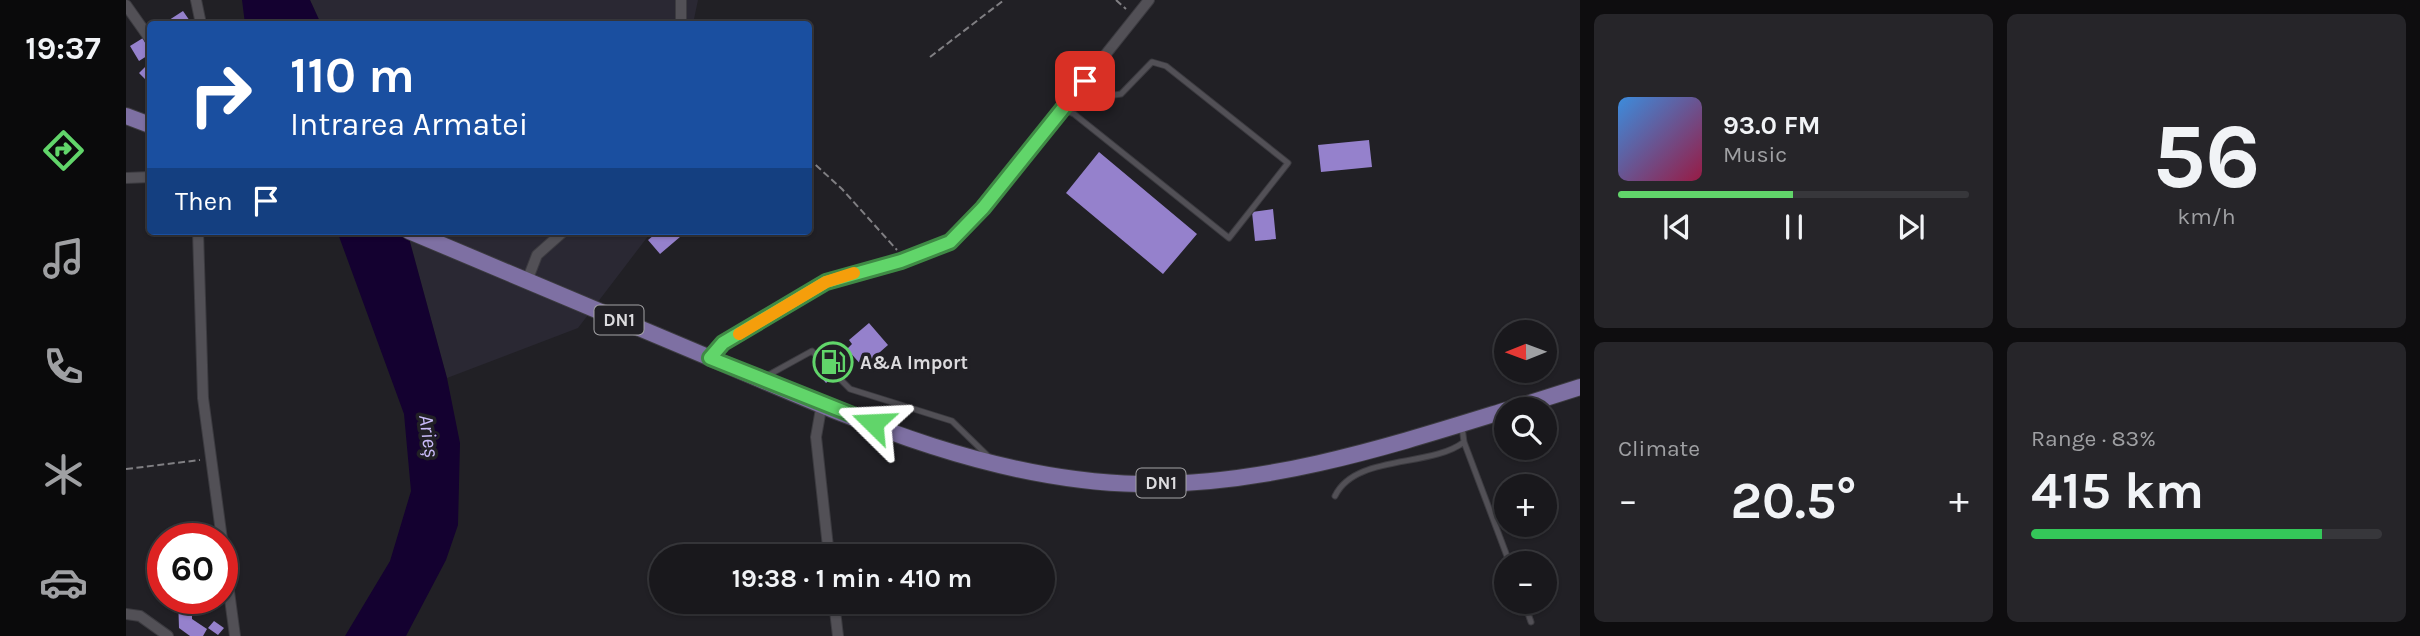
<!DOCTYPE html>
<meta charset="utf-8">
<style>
:root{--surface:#19181c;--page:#262529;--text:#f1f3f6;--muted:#9fa0a3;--line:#37373b;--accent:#61d56a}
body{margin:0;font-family:Karla,sans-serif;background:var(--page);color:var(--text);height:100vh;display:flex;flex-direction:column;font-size:26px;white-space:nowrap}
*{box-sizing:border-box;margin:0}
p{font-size:23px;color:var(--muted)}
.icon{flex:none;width:38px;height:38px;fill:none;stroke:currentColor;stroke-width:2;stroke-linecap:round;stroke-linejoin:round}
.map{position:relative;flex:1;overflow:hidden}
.sheet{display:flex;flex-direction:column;gap:14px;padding:14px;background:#0e0d0f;width:840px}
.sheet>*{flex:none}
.banner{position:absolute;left:21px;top:21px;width:665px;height:214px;border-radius:7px;box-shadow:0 2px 5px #0004,0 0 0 2px var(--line);background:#1a4fa0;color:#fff;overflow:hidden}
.needle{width:46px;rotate:269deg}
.controls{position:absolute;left:1368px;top:320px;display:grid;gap:14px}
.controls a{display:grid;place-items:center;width:63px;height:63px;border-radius:50%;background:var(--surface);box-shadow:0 2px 5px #0004,0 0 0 2px var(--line);font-size:35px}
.speed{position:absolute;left:21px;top:523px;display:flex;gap:14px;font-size:35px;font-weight:700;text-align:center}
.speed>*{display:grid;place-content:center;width:91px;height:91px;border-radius:50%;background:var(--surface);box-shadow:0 2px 5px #0004,0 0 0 2px var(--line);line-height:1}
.speed .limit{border:10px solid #d22;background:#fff;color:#111}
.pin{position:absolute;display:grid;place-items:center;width:60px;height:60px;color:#fff;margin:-30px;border-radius:14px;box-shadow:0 4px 10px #0006}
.me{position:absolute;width:77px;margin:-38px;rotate:291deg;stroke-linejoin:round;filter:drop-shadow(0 0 5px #0008)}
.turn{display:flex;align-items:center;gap:24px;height:147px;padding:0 28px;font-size:32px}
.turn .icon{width:91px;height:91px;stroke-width:2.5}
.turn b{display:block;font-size:49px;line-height:60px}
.then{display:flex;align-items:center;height:66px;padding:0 28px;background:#0003;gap:14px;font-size:26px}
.big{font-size:52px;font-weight:700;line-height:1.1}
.sheet .tile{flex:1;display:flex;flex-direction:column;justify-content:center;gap:10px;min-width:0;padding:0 24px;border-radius:10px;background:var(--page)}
.sheet .dial{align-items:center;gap:0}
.dial b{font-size:91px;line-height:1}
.song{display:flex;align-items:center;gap:21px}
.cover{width:84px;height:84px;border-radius:10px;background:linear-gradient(135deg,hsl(210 70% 55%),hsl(340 70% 35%))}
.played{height:7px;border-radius:4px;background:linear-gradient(90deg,var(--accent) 50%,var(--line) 50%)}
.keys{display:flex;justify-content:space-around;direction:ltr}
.heat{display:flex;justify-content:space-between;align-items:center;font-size:38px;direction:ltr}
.charge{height:10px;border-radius:5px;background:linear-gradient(90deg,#34c759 83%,var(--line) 0)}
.sheet .tiles{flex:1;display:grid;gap:14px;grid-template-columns:repeat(2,1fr)}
.trip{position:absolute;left:523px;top:544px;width:406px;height:70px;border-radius:35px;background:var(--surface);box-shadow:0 2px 5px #0004,0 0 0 2px var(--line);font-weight:700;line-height:70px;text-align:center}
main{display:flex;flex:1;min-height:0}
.tabs{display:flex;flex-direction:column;width:126px;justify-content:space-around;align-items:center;background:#0a0a0b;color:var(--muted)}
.tabs .icon{width:49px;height:49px}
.tabs .current{color:var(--accent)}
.tabs b{font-size:32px;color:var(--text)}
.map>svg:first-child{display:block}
</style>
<main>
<nav class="tabs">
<b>19:37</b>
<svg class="icon current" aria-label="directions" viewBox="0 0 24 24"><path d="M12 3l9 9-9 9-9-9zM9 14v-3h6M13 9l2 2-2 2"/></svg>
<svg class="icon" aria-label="music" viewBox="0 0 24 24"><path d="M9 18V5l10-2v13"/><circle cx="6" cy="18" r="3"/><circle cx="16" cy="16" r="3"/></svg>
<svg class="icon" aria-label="phone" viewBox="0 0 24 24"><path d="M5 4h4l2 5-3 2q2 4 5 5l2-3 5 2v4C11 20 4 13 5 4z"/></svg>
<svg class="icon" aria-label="climate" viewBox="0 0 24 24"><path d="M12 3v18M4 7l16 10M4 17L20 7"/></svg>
<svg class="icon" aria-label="car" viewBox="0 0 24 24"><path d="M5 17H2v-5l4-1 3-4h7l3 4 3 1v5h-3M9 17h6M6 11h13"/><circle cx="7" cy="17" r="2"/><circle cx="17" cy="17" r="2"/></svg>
</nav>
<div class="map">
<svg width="1454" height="636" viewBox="0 0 1454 636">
<rect width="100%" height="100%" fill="#212025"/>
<path fill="#2a2833" d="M184,0H572L567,24H195Z
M281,231H526L452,328L321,378Z"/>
<path fill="#140130" d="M116,0H184L195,24H119Z
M211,231H281L321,378L334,443L332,525L320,560L280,636H219L264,561L285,491L278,414Z"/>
<path fill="#9581cc" d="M57,11L66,24H41L40,22Z
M17,38L24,54L13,61L4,46Z
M24,62V80L22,82L13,73Z
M1243,140L1246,167L1195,172L1192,145Z
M973,152L1071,234L1037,274L940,193Z
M1147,209L1150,239L1129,241L1126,212Z
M533,231H561L534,254L522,240Z
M743,323L762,345L737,367L721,349L726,344L723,340Z
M714,346L726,360L700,383L688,369Z
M52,598H66V619L81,629L77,636H64L53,628Z
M88,621L98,628L92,635L82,628Z"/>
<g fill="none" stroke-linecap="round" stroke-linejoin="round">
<g stroke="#3c3b40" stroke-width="7">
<path id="service" d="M936,109L948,114L1103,238L1162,163L1040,66L1026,62L995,94L942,102
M710,375L724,389L826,421L864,458
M637,378L686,351L696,362
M1336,427L1338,442L1384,564
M1209,496C1229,454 1304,468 1338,442
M1398,602L1405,622"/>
</g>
<g stroke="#3c3b40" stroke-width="12">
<path id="minor" d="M70,0L75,24
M0,5L24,39
M555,24V0
M0,178L24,177
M72,231L77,398L109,636
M401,281L411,255L438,231
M584,358L597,343L700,282L775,261L824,242L857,208L1023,0
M696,403L690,437L703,556
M708,602L712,636
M0,614L14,616L42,636"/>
</g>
<g stroke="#3c3b40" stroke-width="18">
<path id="primary" d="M0,116L24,125
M283,231C383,273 483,315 582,357C720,416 861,481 1013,484C1140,486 1261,447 1381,410
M1382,410L1454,387"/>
</g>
<path stroke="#807f83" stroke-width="2" stroke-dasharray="7 3.5" stroke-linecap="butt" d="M990,0L1000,9
M804,57L878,0
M682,158L716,189L771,250
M0,469L74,460"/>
<use href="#service" stroke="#525056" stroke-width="5"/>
<use href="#minor" stroke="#525056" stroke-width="10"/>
<use href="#primary" stroke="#7e70a3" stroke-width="16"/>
</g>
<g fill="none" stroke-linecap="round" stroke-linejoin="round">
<g stroke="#3f8a45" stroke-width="18">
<path id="route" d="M747,423L584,358L597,343L700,282L775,261L824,242L857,208L959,81"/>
</g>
<use href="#route" stroke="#61d56a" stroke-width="12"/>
<path stroke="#f59e0b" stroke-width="12" d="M613,334L700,282L728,273"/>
</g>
<defs>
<g id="fuel-ring" transform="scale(2.0125)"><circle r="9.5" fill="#212025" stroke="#61d56a" stroke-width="1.5"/><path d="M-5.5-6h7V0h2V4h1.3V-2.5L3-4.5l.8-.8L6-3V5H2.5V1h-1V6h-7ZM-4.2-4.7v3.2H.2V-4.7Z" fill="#61d56a"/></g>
</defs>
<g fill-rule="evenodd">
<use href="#fuel-ring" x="707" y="362"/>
</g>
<g text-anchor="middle" stroke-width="7" stroke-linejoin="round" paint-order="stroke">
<g fill="#212025" stroke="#a4a3a6" stroke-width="2">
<rect x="468.5" y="305.5" width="49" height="29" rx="5"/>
<rect x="1010.5" y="468.5" width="49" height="29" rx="5"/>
</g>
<g font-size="18" font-weight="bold" fill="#dcdbde">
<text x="493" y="326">DN1</text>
<text x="1035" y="489">DN1</text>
</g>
<g font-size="19" font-weight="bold" fill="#dcdbde" stroke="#212025" text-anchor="start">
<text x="734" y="369">A&amp;A Import</text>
</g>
<g font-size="21" font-style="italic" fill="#c8baf7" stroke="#212025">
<text transform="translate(303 436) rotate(82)" y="7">Arieș</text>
</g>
</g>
</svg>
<div class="controls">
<a><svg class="needle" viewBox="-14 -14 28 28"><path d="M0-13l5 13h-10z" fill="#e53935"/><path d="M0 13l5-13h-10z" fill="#9fa0a3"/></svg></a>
<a><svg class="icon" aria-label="search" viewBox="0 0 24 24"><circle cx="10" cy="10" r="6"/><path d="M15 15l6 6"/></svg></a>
<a>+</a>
<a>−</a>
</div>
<div class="speed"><div class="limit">60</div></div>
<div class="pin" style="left:959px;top:81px;background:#d93025"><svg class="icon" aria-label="arrive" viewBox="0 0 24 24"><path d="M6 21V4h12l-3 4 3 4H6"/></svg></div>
<svg class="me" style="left:747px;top:423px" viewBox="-20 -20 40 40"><path d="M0-17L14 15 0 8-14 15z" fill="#61d56a" stroke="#fff" stroke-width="4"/></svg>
<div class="trip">19:38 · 1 min · 410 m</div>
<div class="banner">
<div class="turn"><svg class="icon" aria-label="right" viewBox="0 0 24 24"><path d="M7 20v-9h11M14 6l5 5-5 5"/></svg><div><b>110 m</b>Intrarea Armatei</div></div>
<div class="then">Then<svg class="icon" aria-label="arrive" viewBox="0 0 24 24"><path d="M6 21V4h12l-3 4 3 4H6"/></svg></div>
</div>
</div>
<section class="sheet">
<div class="tiles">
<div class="tile">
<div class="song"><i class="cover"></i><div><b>93.0 FM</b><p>Music</p></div></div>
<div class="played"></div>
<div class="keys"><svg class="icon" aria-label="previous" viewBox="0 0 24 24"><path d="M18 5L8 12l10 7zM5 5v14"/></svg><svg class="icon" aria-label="pause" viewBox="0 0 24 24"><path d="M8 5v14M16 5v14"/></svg><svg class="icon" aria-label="next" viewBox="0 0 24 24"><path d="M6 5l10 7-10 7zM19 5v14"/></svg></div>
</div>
<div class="tile dial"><b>56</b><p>km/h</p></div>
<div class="tile"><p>Climate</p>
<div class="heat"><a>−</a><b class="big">20.5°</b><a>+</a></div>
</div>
<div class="tile"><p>Range · 83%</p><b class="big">415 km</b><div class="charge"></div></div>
</div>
</section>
</main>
